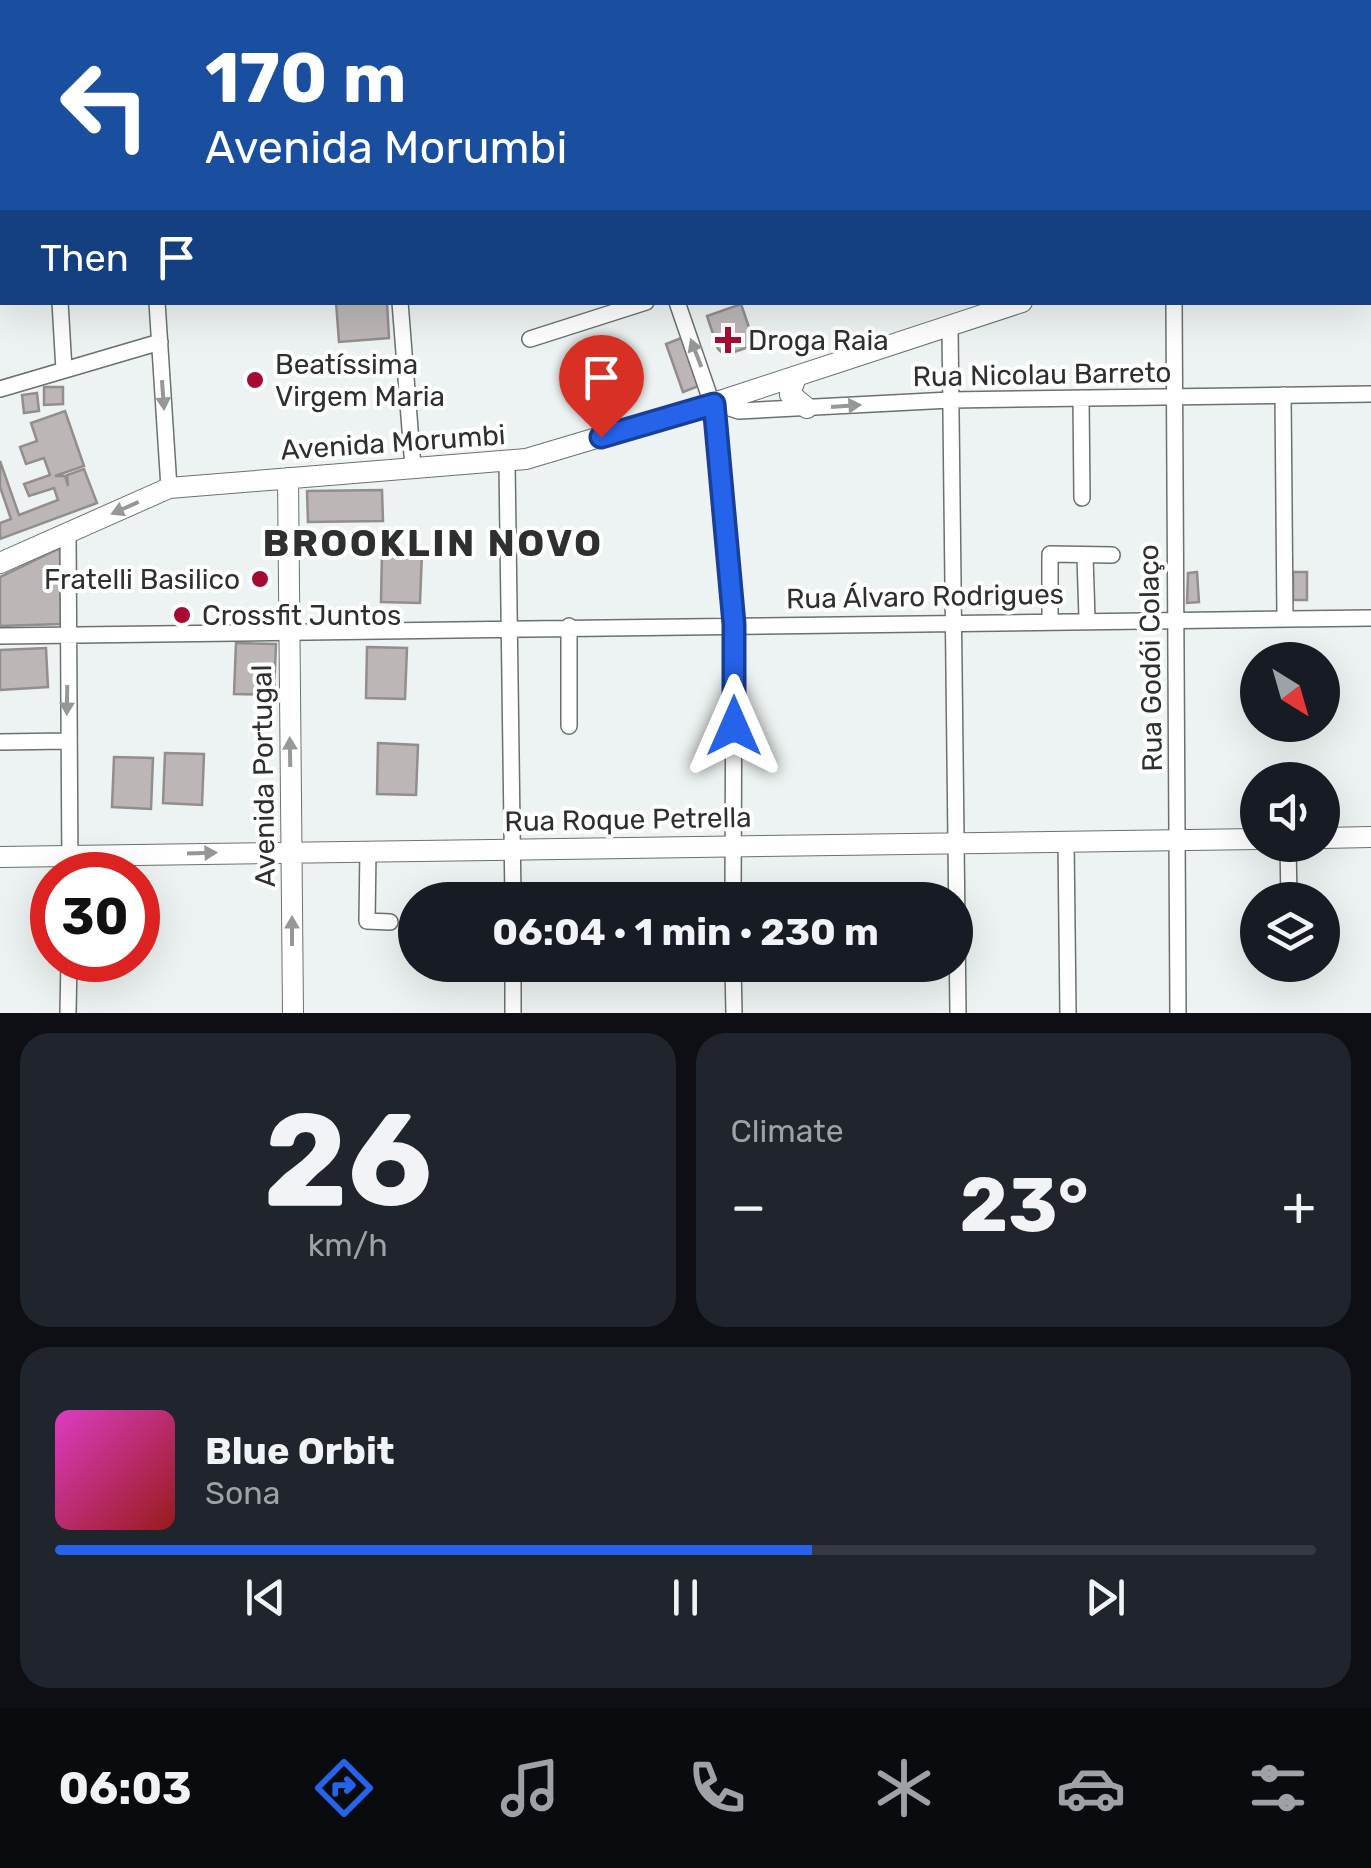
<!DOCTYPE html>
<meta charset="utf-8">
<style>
:root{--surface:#171b24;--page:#20242c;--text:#f1f3f6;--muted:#9ea1a6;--line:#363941;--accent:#2563eb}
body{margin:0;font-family:Rubik,sans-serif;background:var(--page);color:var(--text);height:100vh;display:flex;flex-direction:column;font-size:38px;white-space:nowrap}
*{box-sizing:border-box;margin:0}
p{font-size:32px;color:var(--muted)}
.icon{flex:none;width:55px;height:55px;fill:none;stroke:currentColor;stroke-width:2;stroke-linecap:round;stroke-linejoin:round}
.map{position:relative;height:1013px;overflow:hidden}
.side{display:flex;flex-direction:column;gap:20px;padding:20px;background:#0d0f14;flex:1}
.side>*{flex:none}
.banner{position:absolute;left:0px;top:0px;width:1372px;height:305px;box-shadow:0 10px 40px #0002;background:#1a4fa0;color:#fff;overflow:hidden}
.needle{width:65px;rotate:143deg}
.fabs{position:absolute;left:1240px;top:642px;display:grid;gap:20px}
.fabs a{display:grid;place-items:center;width:100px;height:100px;border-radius:50%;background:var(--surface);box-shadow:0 10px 40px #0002;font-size:50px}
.speed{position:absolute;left:30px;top:852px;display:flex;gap:20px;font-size:50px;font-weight:700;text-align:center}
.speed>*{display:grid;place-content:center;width:130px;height:130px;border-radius:50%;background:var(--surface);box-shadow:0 10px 40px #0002;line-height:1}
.speed .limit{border:15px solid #d22;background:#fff;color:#111}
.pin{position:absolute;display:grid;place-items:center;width:85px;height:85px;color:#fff;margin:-102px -42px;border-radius:50% 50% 50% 0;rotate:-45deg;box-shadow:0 0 10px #0007}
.pin .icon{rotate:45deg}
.me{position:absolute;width:110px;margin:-55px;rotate:0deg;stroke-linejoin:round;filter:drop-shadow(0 0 8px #0008)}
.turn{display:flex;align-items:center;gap:35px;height:210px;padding:0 40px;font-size:45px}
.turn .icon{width:130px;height:130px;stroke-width:2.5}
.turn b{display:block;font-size:70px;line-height:85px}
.then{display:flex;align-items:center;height:95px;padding:0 40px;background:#0003;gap:20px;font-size:38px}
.big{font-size:75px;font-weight:700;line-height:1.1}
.side .card{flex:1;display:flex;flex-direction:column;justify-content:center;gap:15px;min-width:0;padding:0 35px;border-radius:30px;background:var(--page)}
.side .dial{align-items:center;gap:0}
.dial b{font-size:130px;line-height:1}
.song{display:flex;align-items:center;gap:30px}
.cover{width:120px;height:120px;border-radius:15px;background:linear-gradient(135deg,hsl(310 70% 55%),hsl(0 70% 35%))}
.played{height:10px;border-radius:5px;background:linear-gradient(90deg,var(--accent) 60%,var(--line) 60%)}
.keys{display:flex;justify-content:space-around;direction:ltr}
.heat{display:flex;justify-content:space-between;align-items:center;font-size:55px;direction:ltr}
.side .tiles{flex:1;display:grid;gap:20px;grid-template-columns:1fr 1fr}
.card:last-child{grid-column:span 2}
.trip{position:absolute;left:398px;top:882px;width:575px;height:100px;border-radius:50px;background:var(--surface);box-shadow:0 10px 40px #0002;font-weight:700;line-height:100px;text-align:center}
.tabs{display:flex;height:160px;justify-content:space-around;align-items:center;background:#090b0e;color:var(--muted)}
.tabs .icon{width:70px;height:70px}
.tabs .active{color:var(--accent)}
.tabs b{font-size:45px;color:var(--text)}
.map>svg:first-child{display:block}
</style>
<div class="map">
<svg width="1371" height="1013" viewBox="0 0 1371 1013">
<rect width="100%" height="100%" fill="#edf3f2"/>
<path fill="#bcb6b6" stroke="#938d8d" stroke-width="2.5" d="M336,302H387L389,338L339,342Z
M741,304L755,345L725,355L718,349L707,316Z
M684,337L701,385L683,392L666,344Z
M44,387H63V404L44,405Z
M37,393L39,411L24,413L22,395Z
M65,411L84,466L55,476H65L68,486L67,475L84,469L97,503L0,539V523L11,519L0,487V461L19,515L58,500L54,488L29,496L24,484L50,475L44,458L26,464L20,447L37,441L31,423Z
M382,490L383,521L308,522L307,491Z
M60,548L61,624L0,626V577Z
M382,551L422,552L420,603L381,602Z
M1197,572L1199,602L1187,603L1188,573Z
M1293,572H1307V600H1293Z
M236,643L276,644L274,695L234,694Z
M367,647L407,648L405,699L366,698Z
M46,648L48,687L0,690V650Z
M378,743L418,745L416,795L377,794Z
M165,753L204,754L202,805L163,803Z
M114,757L153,758L151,809L112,807Z"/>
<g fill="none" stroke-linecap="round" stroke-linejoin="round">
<g stroke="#6b716f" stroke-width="18">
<path id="street" d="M112,0V2
M286,0V2
M615,0V2
M1128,0L1129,2
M762,2L765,0
M1010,2V0
M1370,17L1371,16
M0,44L2,43
M0,222L2,221
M60,302L64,370
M157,302L169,488
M400,302L413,467
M677,302L719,424L734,624L733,900
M1174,302L1178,1013
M950,327L958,1013
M530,339L646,302
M0,389L160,342
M1283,395L1285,617
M1081,398L1082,498
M714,403L739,411L950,400L1371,394
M507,463L513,900
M68,533L70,875
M1085,557L1087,618
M1050,620V554L1112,555
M569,626V726
M0,636L1371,618
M0,742L67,741
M1066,841L1068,1013
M1288,845L1289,900
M368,850L367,921L390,922
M513,965V1013
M733,965L734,1013
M68,1013L69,960"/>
</g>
<g stroke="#6b716f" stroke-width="22">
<path id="secondary" d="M1308,0L1309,2
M1370,185L1371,184
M796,377L790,394L807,408
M288,478L293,1013
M0,563L169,488L526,459L714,403L1022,302
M1322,838L1371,837
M0,857L1258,839"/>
</g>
<use href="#street" stroke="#fff" stroke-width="15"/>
<use href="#secondary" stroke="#fff" stroke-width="20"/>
</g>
<defs><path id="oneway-solid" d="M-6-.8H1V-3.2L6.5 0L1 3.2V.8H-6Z" transform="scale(2.5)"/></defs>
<g fill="#969897">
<use href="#oneway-solid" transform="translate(696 353) rotate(-111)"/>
<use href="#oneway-solid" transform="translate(163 395) rotate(86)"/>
<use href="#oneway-solid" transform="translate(846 406) rotate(-4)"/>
<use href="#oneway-solid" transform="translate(125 508) rotate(156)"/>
<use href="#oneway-solid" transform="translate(67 700) rotate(91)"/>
<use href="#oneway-solid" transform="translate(290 752) rotate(-91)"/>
<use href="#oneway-solid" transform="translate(202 853) rotate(-2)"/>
<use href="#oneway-solid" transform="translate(292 931) rotate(-90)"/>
</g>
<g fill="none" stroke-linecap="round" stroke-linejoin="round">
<g stroke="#184099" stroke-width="25">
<path id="route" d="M601,437L714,404L734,624V726"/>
</g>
<use href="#route" stroke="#2563eb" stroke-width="18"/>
</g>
<g fill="#a60c33" stroke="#fff" stroke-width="4">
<path d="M723 325h10v10h10v10h-10v10h-10v-10h-10v-10h10z"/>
<circle cx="255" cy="380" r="10"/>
<circle cx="260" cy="579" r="10"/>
<circle cx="182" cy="615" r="10"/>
</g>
<g text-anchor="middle" stroke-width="8" stroke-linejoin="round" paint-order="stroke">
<g font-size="28" fill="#2d302f" stroke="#fff" text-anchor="start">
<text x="748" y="350">Droga Raia</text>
<text x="275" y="374">Beatíssima<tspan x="275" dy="32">Virgem Maria</tspan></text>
<text x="240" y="589" text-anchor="end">Fratelli Basilico</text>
<text x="202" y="625">Crossfit Juntos</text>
</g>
<g font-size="28" fill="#2d302f" stroke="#fff">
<text transform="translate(1042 374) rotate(-1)" y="10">Rua Nicolau Barreto</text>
<text transform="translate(393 442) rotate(-4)" y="10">Avenida Morumbi</text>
<text transform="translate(925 596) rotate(-1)" y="10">Rua Álvaro Rodrigues</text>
<text transform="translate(1150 658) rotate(-91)" y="10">Rua Godói Colaço</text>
<text transform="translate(263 776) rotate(-91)" y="10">Avenida Portugal</text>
<text transform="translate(628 819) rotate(-1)" y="10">Rua Roque Petrella</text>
</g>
<g font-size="38" font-weight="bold" letter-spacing="2.5" fill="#2d302f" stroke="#fff">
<text x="433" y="556">BROOKLIN NOVO</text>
</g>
</g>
</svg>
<div class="fabs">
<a><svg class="needle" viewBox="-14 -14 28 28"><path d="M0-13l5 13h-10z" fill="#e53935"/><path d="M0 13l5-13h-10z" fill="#9ea1a6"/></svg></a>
<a><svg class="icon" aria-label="sound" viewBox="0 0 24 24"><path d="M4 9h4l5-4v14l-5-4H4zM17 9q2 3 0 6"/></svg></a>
<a><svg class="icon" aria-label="layers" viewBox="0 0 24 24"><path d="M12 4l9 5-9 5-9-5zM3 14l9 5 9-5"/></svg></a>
</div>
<div class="speed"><div class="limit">30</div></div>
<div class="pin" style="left:601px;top:437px;background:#d93025"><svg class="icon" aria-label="arrive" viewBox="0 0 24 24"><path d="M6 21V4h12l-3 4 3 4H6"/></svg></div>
<svg class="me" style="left:734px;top:726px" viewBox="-20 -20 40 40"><path d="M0-17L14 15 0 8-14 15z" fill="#2563eb" stroke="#fff" stroke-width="4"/></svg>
<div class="trip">06:04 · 1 min · 230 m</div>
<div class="banner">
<div class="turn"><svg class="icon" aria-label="left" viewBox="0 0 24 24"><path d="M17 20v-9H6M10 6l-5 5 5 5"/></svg><div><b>170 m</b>Avenida Morumbi</div></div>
<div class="then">Then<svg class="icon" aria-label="arrive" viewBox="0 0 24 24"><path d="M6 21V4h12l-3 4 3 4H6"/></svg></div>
</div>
</div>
<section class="side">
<div class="tiles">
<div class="card dial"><b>26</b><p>km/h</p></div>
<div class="card"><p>Climate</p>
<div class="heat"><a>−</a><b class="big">23°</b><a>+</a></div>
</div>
<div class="card">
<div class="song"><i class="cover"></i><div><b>Blue Orbit</b><p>Sona</p></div></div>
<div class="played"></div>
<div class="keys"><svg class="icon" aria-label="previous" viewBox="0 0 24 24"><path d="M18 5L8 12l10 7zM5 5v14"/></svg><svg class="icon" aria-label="pause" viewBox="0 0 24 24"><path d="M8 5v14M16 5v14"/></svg><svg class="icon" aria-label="next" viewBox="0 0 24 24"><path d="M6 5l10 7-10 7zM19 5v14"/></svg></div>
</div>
</div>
</section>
<nav class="tabs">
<b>06:03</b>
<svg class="icon active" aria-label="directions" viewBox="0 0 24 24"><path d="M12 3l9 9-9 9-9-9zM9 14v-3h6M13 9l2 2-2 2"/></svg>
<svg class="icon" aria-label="music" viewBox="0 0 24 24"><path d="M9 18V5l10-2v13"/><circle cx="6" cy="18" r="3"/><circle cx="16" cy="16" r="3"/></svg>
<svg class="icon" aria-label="phone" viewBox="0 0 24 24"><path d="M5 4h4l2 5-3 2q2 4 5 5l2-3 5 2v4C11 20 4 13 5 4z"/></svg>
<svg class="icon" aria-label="climate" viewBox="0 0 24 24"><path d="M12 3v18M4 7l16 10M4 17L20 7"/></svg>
<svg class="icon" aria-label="car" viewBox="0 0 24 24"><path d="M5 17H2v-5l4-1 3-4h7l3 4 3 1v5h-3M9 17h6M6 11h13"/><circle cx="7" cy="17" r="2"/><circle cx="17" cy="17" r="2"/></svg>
<svg class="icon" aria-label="filters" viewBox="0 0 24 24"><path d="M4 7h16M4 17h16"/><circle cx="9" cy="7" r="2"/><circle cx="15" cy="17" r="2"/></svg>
</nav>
